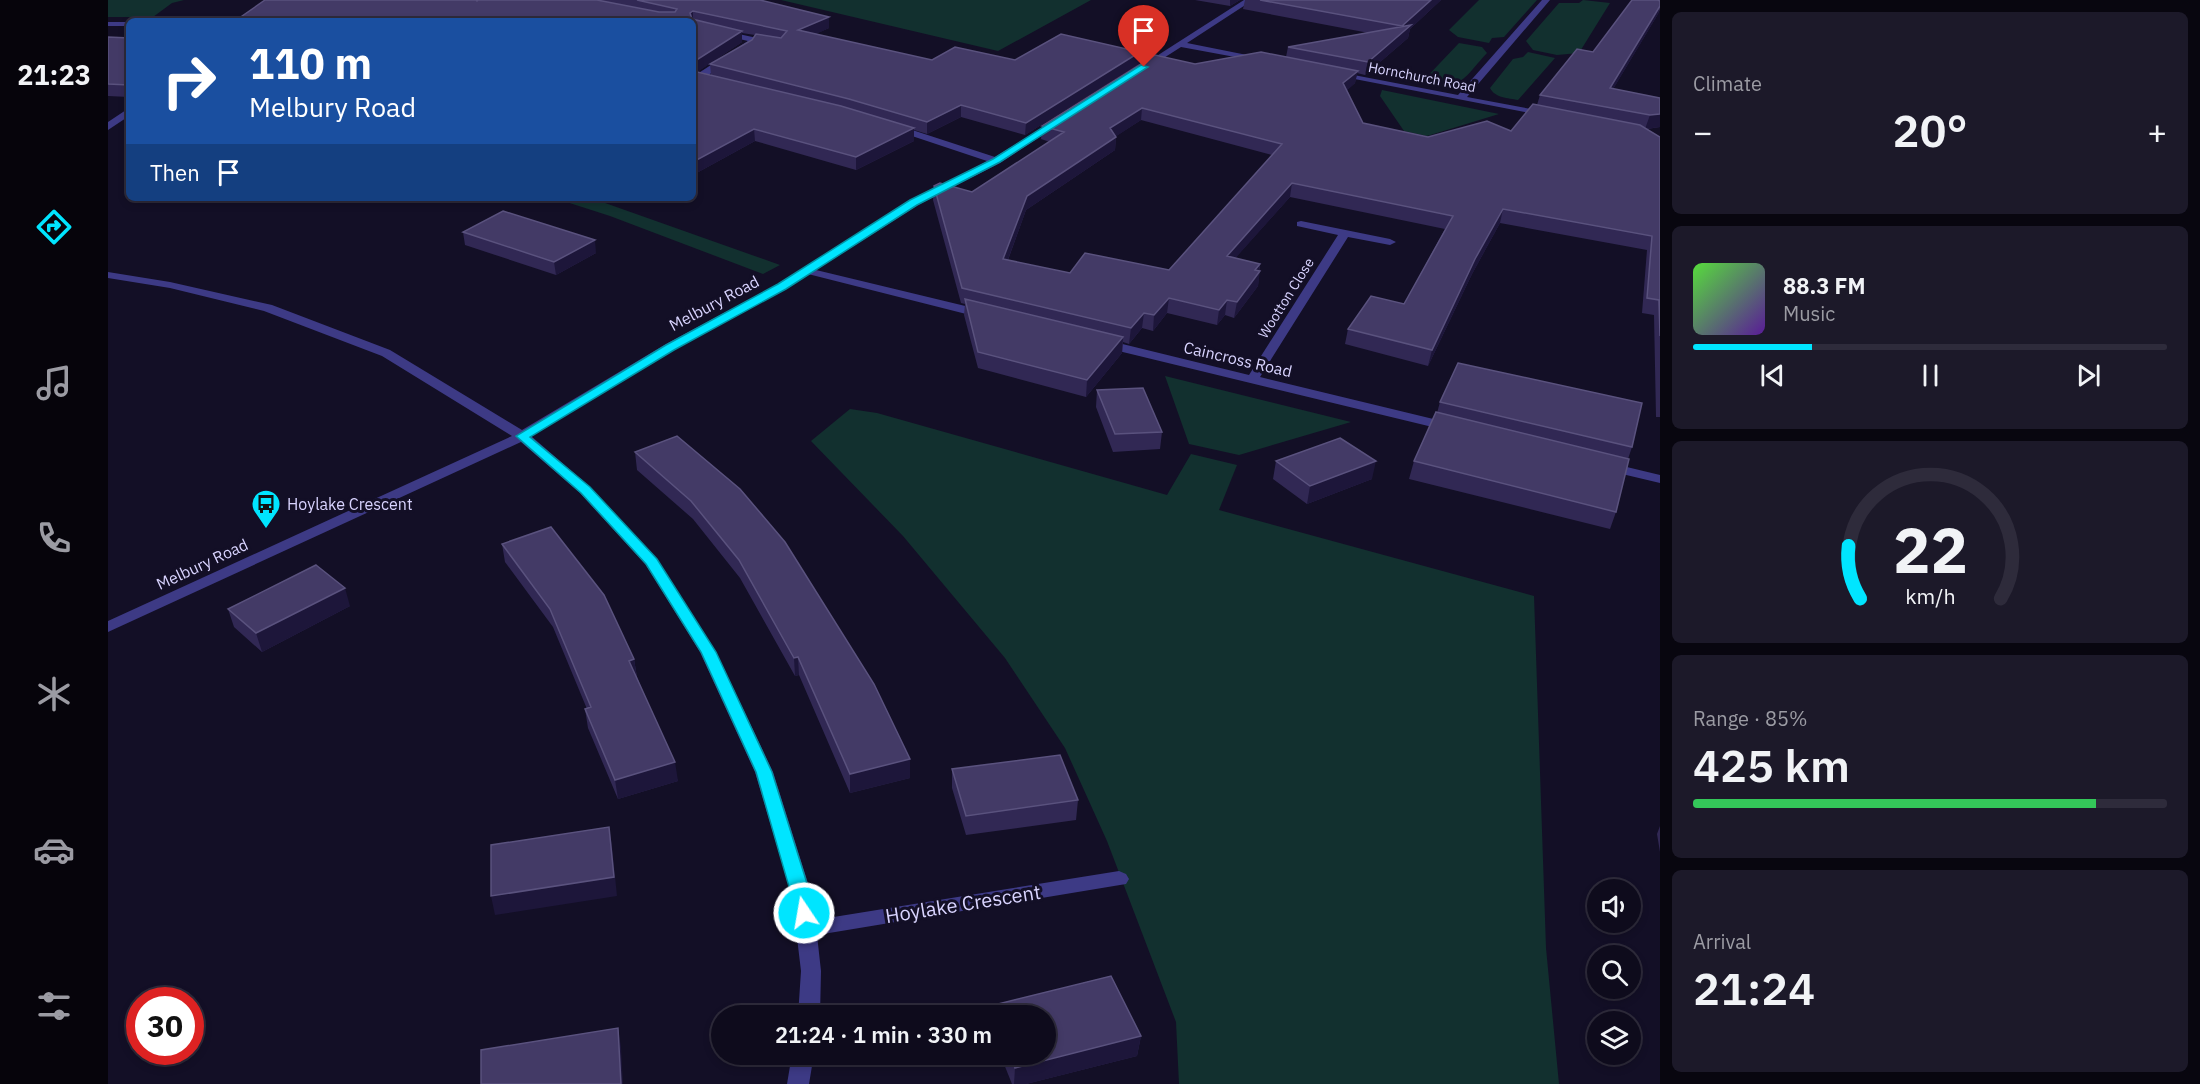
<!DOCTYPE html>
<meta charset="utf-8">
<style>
:root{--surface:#0e0b1c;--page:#1c1929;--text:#f1f3f6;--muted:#9b9ba3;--line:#2e2b3b;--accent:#00e5ff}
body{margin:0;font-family:"IBM Plex Sans",sans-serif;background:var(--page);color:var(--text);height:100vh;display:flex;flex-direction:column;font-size:22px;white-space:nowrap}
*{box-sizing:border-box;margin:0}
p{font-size:20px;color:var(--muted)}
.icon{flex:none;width:33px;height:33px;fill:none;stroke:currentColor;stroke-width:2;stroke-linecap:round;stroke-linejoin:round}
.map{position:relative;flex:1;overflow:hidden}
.drawer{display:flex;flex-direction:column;gap:12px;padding:12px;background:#08060f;width:540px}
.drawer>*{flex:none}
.top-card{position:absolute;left:18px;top:18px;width:570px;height:183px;border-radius:9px;box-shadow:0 3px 9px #0003,0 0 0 2px var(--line);background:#1a4fa0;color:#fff;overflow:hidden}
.buttons{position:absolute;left:1479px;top:879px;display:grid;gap:12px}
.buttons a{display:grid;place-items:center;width:54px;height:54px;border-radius:50%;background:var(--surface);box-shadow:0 3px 9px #0003,0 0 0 2px var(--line);font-size:30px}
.speed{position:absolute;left:18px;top:987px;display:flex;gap:12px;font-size:30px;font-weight:700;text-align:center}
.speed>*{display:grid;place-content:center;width:78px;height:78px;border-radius:50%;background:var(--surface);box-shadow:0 3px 9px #0003,0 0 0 2px var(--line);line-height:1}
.speed .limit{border:9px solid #d22;background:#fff;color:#111}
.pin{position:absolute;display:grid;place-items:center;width:51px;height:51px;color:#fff;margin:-62px -26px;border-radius:50% 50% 50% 0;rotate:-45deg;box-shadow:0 0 6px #0007}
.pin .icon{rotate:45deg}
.me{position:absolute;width:66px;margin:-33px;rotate:348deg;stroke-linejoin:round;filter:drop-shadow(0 0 4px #0008)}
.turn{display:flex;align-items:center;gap:21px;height:126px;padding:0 24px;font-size:27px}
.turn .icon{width:78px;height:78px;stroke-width:2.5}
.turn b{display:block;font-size:42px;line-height:51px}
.then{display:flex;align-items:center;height:57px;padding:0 24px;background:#0003;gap:12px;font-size:22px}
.big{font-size:45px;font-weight:600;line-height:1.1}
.drawer .card{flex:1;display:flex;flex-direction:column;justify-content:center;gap:9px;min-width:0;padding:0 21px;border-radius:9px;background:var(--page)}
.drawer .dial{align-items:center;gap:0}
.dial svg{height:156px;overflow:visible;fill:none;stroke:var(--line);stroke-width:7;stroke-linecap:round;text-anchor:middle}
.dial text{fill:var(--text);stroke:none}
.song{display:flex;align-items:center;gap:18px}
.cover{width:72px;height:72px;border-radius:9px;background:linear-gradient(135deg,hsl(110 70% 55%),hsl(270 70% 35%))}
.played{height:6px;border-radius:3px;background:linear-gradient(90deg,var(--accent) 25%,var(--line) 25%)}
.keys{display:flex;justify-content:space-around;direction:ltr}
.heat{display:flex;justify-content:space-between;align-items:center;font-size:33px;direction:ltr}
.charge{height:9px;border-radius:4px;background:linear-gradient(90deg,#34c759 85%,var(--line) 0)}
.trip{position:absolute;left:603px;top:1005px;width:345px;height:60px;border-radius:30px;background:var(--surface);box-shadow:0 3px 9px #0003,0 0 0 2px var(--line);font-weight:600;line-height:60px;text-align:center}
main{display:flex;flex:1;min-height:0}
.tab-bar{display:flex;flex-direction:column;width:108px;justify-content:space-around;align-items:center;background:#06040b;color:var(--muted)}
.tab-bar .icon{width:42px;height:42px}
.tab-bar .active{color:var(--accent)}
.tab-bar b{font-size:27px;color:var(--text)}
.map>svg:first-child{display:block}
</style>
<main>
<nav class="tab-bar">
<b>21:23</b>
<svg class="icon active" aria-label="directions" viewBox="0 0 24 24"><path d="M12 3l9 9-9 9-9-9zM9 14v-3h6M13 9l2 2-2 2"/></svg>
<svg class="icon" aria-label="music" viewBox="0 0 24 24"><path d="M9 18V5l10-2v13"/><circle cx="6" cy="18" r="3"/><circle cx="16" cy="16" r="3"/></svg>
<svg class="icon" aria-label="phone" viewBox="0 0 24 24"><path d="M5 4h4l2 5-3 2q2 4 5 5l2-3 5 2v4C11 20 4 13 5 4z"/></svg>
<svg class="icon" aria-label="climate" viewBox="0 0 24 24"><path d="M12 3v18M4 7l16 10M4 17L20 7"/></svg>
<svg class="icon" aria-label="car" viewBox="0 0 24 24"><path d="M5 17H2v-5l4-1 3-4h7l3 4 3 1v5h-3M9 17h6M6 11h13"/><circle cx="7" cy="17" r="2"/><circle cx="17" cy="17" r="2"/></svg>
<svg class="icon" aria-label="filters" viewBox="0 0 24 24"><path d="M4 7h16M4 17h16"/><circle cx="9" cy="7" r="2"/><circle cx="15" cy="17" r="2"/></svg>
</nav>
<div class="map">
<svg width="1552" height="1084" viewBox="0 0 1552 1084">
<rect width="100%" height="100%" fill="#130f26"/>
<path fill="#12302f" d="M0,0H76L64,3L45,17H0Z
M673,0H983L890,51Z
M1371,0H1429L1396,37L1384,38L1381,43L1350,37L1341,30Z
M1475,0L1502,3L1471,53L1449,55L1425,50L1418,41L1451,3H1471Z
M1351,43L1374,47L1379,53C1354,80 1353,92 1313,83Z
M1420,52L1447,58L1410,100C1400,98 1387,98 1382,88L1405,59L1415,57Z
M1274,90L1391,114L1319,136L1296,131L1272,96Z
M446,198H483L672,265L655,274L502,216Z
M1057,376L1243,422L1131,455L1081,444Z
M742,409L769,413L1059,495L1083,454L1129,465L1111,510L1426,596L1438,948L1451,1084H1071L1068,1022L999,841L957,748L897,658L795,536L703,441Z"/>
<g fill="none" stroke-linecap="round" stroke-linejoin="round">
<path fill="#3d3a85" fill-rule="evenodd" d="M1136,0H1145L1079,43L1154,58V62L1073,47L1040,68L1033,66Z
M1434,0H1442L1359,97L1439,112L1442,113V117L1226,75L1230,72L1350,95Z
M0,22H21V26H0Z
M585,24L649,38L650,40L643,49L592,80H586V76L640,41L585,28Z
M21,108V116L0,130V122Z
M948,119L956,121L892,163L810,205L708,270L878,311V317L874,318L700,274L566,350L423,436L482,487L549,559L608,652L665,772L704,896L707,920L1011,871L1018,874L1021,879L1018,884L709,935L713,971L712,1016H690L693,971L684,896L647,772L592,652L538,565L472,493L413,442L0,632V621L404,436L274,356L156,311L62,288L0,278V272L62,282L164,305L282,350L414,430L558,344L670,284L802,201L879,161L786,130V126H792L887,157Z
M1193,221L1282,239L1288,242L1282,245L1240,237L1152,377L1346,424L1348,427L1346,430L1341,431L990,346L988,343L994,339L1141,375L1230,235L1189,226V222Z
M1498,462L1552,475V483L1493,469L1491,466Z
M684,1054H706L701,1084H679Z"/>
</g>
<path fill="#312854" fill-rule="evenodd" d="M370,0H652L721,28L707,34L824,60H907L1032,52L1031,64L917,135L853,117L819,134L806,130V141L748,170L647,141L585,175V21L369,1ZM634,33L647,35L644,40L602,64L603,75L589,72L634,42Z
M1087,0H1132L1122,6Z
M1137,0H1333L1302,29L1300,38L1257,75L1249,73L1247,83L1239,90L1255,123L1320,137L1403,131L1429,105L1432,95L1485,52L1552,1V9L1550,14L1505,89L1552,98V127L1539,129L1552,137V417H1548L1546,315L1534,313L1539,250L1392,223L1364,274L1320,366L1237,344L1240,329L1296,304L1337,229L1182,197L1127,258L1152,264L1150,286L1126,318L1117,315L1109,325L1059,313L1045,331L1034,328L1021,344L1015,342L1014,353L978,397L870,368L856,315L857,304L853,303L825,200L826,186L864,192L942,142L933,139L934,126L1087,64L1178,57L1180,47L1261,33L1135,9ZM1033,120L1164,155L1061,270L962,273L900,260L918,210L1007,150L1008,136Z
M0,37L21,38V97L0,96Z
M355,232L488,253L448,275L357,245Z
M989,390L1054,432L1052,449L1005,452L988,407Z
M1332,402L1524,447L1520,459L1508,512L1502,529L1301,479L1306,461L1329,413Z
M569,436L802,778L742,793L691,675L687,676L632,578L585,519L529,470L527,452Z
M1168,461L1264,479L1199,504L1165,479Z
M394,544L526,659L529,677L570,781L510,799L480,728L477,709H479L445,627L397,562Z
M242,606L154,652L126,627L120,609Z
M844,769L970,800L968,820L858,835L844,788Z
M1552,826V852L1549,834Z
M1003,976L1033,1036L1029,1056L918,1084H904L892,1054H938V1016H881L882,1006Z"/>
<path fill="#1d163a" d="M1122,0H1132L1122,6Z
M1323,0H1333L1302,29L1300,38L1257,75L1260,62L1294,26Z
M1552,6L1550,14L1498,101L1502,88Z
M585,11V22L583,21L582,13Z
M721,17V28L691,42L690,30Z
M634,31V42L588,73L587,61Z
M1032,52L1031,64L917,135L918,123Z
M1250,71L1247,83L1233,96L1235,83Z
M853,105V117L819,134V122Z
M1034,108L1033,120L1001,141L1002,128Z
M1552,114V127L1537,129L1542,115Z
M806,128V141L748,170V157Z
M646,129L647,141L585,175V162Z
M1008,137L1007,150L918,210L895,273V259L919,196Z
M1184,183L1182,197L1116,271L1119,256Z
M1395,209L1392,223L1364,274L1320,366L1324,350L1367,259Z
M487,240L488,253L448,275L446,262Z
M1152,264L1150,274L1152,271L1150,286L1126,318L1129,302L1147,270Z
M1061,298L1059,313L1045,331L1046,315Z
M1119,300L1117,315L1109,325L1111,310Z
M1036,313L1034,328L1021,344L1023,328Z
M1015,337L1014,353L978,397L979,380Z
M1268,461L1264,479L1199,504L1202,486Z
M237,588L242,606L154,652L148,633Z
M690,657L691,675L687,676L686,658Z
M526,659L529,678L521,661Z
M802,759V778L742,793V774Z
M567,762L570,781L510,799L507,780Z
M501,827L504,846L509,896L387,915L383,896Z
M510,1028L513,1047L515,1084H513Z
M1033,1036L1029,1056L918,1084H906L907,1068Z"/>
<path fill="#433a66" stroke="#5a527e" stroke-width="1.5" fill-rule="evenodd" d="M157,0H368L369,1L370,0H489L551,12H567L569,9L529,0H652L721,17L690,30L824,60L847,47L907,60L953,34L1032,52L918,123L853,105L819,122L741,99L602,64L644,40L648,34L673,38L679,31L585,11L582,13L584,19L634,31L587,61H585V21H127Z
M1152,0H1323L1294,26Z
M1524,0H1550L1552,1V6L1502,88L1552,98V114L1542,115L1432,95L1469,49L1485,52Z
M1303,25L1260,62L1180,47Z
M0,37L21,38V85L0,84Z
M1153,52L1250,71L1235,83L1255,123L1320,137L1379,121L1403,131L1425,104L1532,125L1552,137V336L1551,300L1539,298L1544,236L1395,209L1367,259L1324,350L1240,329L1263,296L1296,304L1345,216L1184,183L1119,256L1152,264L1147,270L1152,271L1129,302L1119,300L1111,310L1061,298L1046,315L1036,313L1023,328L854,288L826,186L832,183L864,192L956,132L934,126L1047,55L1087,64ZM1034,108L1174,144L1061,270L977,253L962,273L895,259L919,196L1008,137L1002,128Z
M585,71L733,106L806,128L748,157L646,129L585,162Z
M395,211L487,240L446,262L355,232Z
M857,299L1015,337L979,380L870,352Z
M1350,363L1534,403L1524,447L1332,402Z
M1035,388L1054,432L1007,434L989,390Z
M1328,412L1521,459L1508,512L1306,461Z
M569,436L632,489L677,542L766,684L802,759L742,774L690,657L686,658L631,560L583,501L527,452Z
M1232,438L1268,461L1202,486L1168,461Z
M443,527L496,595L526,659L521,661L567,762L507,780L477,709L483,707L442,609L394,544Z
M208,565L237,588L148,633L120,609Z
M952,755L970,800L858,816L844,769Z
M501,827L506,877L383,896V845Z
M1003,976L1033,1036L907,1068L902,1054H938V1016H886L882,1006Z
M510,1028L513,1084H373V1050Z"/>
<path fill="#00e5ff" stroke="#0095a6" stroke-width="1.5" d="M1033,65L1040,67L892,162L809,205L678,289L566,350L422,437L482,487L549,559L608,652L664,772L703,896L705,913L702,918L696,920L690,918L648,772L593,652L538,564L473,493L408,436L558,345L670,284L802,200L885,159Z"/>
<defs>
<g id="bus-pin" transform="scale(1.5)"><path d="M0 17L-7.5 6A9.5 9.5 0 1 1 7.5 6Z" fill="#00e5ff" stroke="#130f26"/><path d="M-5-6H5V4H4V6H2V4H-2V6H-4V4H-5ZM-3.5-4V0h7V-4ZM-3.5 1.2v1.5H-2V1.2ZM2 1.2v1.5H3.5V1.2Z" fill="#111"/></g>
</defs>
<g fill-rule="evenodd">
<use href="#bus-pin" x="158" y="504"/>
</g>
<g text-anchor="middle" stroke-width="6" stroke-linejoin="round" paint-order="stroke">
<g font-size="14" fill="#d9d4ff" stroke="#130f26">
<text transform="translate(1314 77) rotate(11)" y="5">Hornchurch Road</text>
<text transform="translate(1178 298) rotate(-58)" y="5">Wootton Close</text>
</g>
<g font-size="16" fill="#d9d4ff" stroke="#130f26">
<text transform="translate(606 303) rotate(-28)" y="6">Melbury Road</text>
<text transform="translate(1130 359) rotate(13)" y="6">Caincross Road</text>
<text transform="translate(94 564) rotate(-25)" y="6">Melbury Road</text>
</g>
<g font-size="16" fill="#d9d4ff" stroke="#130f26" text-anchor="start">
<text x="179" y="510">Hoylake Crescent</text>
</g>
<g font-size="20" fill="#d9d4ff" stroke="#130f26">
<text transform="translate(855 904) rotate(-9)" y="7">Hoylake Crescent</text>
</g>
</g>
</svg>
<div class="buttons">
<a><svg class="icon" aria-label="sound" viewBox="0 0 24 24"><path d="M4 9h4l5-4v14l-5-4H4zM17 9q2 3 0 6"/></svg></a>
<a><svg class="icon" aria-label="search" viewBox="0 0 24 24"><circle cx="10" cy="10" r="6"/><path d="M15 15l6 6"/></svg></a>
<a><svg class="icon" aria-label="layers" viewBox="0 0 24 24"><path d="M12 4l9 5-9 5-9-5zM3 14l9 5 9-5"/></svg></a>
</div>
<div class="speed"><div class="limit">30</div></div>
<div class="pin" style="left:1036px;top:67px;background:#d93025"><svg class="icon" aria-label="arrive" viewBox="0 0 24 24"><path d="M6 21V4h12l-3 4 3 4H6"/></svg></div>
<svg class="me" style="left:696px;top:913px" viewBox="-20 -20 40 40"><circle r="17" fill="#00e5ff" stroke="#fff" stroke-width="3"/><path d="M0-11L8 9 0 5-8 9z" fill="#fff"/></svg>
<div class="trip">21:24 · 1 min · 330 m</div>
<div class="top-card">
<div class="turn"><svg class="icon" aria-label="right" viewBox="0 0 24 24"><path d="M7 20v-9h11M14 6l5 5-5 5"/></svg><div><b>110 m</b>Melbury Road</div></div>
<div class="then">Then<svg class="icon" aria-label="arrive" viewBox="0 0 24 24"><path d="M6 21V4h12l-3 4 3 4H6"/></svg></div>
</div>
</div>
<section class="drawer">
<div class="card"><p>Climate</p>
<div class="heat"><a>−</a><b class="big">20°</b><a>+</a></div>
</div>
<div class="card">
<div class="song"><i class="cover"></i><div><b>88.3 FM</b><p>Music</p></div></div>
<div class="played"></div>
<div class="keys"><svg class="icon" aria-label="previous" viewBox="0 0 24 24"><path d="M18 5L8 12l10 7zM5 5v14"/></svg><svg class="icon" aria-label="pause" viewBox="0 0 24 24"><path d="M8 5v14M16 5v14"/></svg><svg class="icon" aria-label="next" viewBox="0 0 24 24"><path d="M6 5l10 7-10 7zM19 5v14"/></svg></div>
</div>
<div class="card dial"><svg viewBox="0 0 100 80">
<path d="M14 69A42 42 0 1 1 86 69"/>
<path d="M14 69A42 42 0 0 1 8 42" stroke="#00e5ff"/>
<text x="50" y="56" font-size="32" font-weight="700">22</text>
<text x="50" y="72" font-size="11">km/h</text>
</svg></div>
<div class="card"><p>Range · 85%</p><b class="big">425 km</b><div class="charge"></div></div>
<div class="card"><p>Arrival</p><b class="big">21:24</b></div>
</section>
</main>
